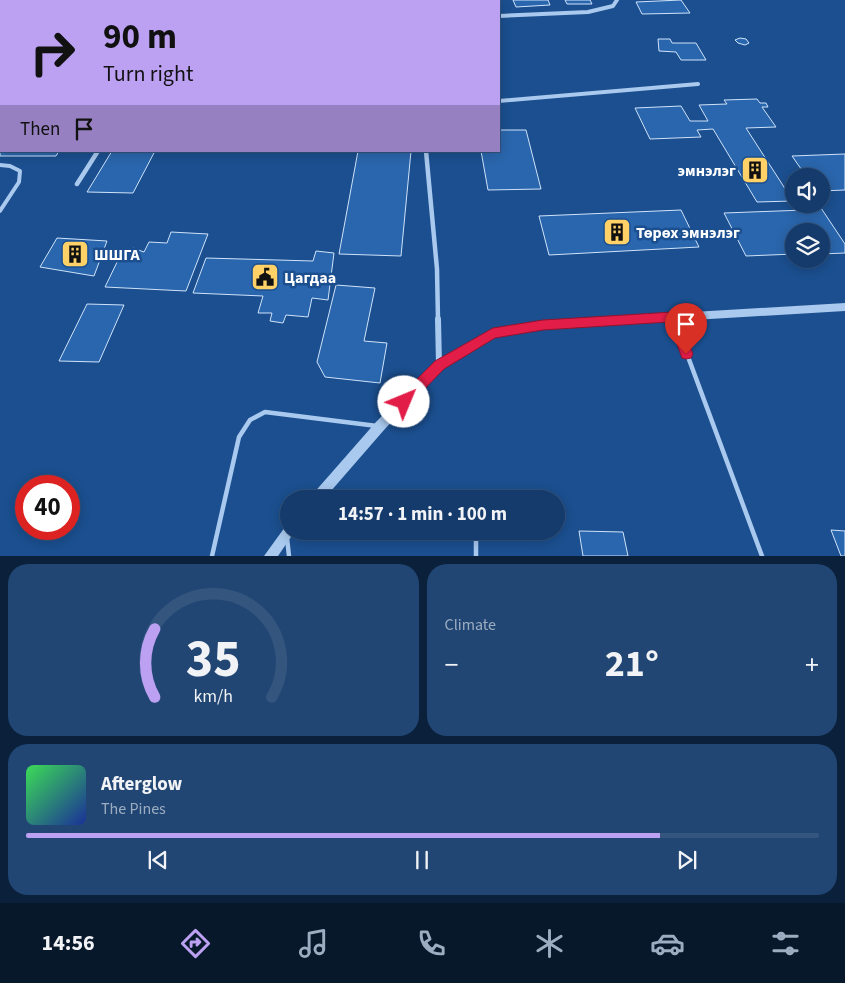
<!DOCTYPE html>
<meta charset="utf-8">
<style>
:root{--surface:#143b6b;--page:#214673;--text:#f1f3f6;--muted:#9dadc1;--line:#33557e;--accent:#bca0f2}
body{margin:0;font-family:"Source Sans 3",sans-serif;background:var(--page);color:var(--text);height:100vh;display:flex;flex-direction:column;font-size:19px;white-space:nowrap}
*{box-sizing:border-box;margin:0}
p{font-size:16px;color:var(--muted)}
.icon{flex:none;width:28px;height:28px;fill:none;stroke:currentColor;stroke-width:2;stroke-linecap:round;stroke-linejoin:round}
.map{position:relative;height:556px;overflow:hidden}
.panel{display:flex;flex-direction:column;gap:8px;padding:8px;background:#0b203b;flex:1}
.panel>*{flex:none}
.hud{position:absolute;left:0px;top:0px;width:500px;height:152px;box-shadow:0 2px 12px #0003,0 0 0 1px var(--line);background:#bca0f2;color:#111;overflow:hidden}
.buttons{position:absolute;left:785px;top:168px;display:grid;gap:10px}
.buttons a{display:grid;place-items:center;width:45px;height:45px;border-radius:50%;background:var(--surface);box-shadow:0 2px 12px #0003,0 0 0 1px var(--line);font-size:25px}
.speed{position:absolute;left:15px;top:475px;display:flex;gap:10px;font-size:25px;font-weight:700;text-align:center}
.speed>*{display:grid;place-content:center;width:65px;height:65px;border-radius:50%;background:var(--surface);box-shadow:0 2px 12px #0003,0 0 0 1px var(--line);line-height:1}
.speed .limit{border:8px solid #d22;background:#fff;color:#111}
.pin{position:absolute;display:grid;place-items:center;width:42px;height:42px;color:#fff;margin:-51px -21px;border-radius:50% 50% 50% 0;rotate:-45deg;box-shadow:0 0 5px #0007}
.pin .icon{rotate:45deg}
.me{position:absolute;width:55px;margin:-28px;rotate:45deg;stroke-linejoin:round;filter:drop-shadow(0 0 4px #0008)}
.turn{display:flex;align-items:center;gap:18px;height:105px;padding:0 20px;font-size:22px}
.turn .icon{width:65px;height:65px;stroke-width:2.5}
.turn b{display:block;font-size:35px;line-height:42px}
.then{display:flex;align-items:center;height:48px;padding:0 20px;background:#0003;gap:10px;font-size:19px}
.big{font-size:38px;font-weight:700;line-height:1.1}
.panel .widget{flex:1;display:flex;flex-direction:column;justify-content:center;gap:8px;min-width:0;padding:0 18px;border-radius:20px;background:var(--page)}
.panel .dial{align-items:center;gap:0}
.dial svg{height:130px;overflow:visible;fill:none;stroke:var(--line);stroke-width:7;stroke-linecap:round;text-anchor:middle}
.dial text{fill:var(--text);stroke:none}
.song{display:flex;align-items:center;gap:15px}
.cover{width:60px;height:60px;border-radius:8px;background:linear-gradient(135deg,hsl(130 70% 55%),hsl(230 70% 35%))}
.played{height:5px;border-radius:2px;background:linear-gradient(90deg,var(--accent) 80%,var(--line) 80%)}
.keys{display:flex;justify-content:space-around;direction:ltr}
.heat{display:flex;justify-content:space-between;align-items:center;font-size:28px;direction:ltr}
.panel .tiles{flex:1;display:grid;gap:8px;grid-template-columns:1fr 1fr}
.widget:last-child{grid-column:span 2}
.trip{position:absolute;left:280px;top:490px;width:285px;height:50px;border-radius:25px;background:var(--surface);box-shadow:0 2px 12px #0003,0 0 0 1px var(--line);font-weight:700;line-height:50px;text-align:center}
.tabs{display:flex;height:80px;justify-content:space-around;align-items:center;background:#08182b;color:var(--muted)}
.tabs .icon{width:35px;height:35px}
.tabs .active{color:var(--accent)}
.tabs b{font-size:22px;color:var(--text)}
.map>svg:first-child{display:block}
</style>
<div class="map">
<svg width="845" height="556" viewBox="0 0 845 556">
<rect width="100%" height="100%" fill="#1b4f8f"/>
<path fill="#2a66ad" stroke="#cfe3fa" d="M513,0H548L550,5L516,7Z
M565,0H590L592,4H567Z
M681,0L690,13L642,14L636,2Z
M740,38L746,39L749,43L745,45L738,43L735,40Z
M658,39H670L672,43H696L706,60H681L676,52L659,51Z
M1,93V151H59L56,156H0Z
M757,99L760,103H766L768,107H762L776,127L746,128L793,201L757,202L713,129L697,130L701,137L650,139L635,108L681,106L690,121H708L699,105L727,104L724,100Z
M499,130H526L541,189L488,190L481,151H499Z
M112,151H155L133,193L87,192Z
M358,151H411L401,256L339,254Z
M845,154V190L821,191V176H806L792,156Z
M801,205H819L845,244V253L821,254V231H794V254L746,256L724,213L805,210Z
M681,210L699,247L549,255L539,216Z
M171,232L208,234L186,291L105,287L120,256H128L133,248L144,252L149,242L167,243Z
M57,238L107,241L94,276L40,267Z
M316,251L334,253L328,300L312,298L308,317L286,315L283,323L270,321L272,313H258L263,296L193,293L206,258L313,261Z
M336,285L375,288L364,341L387,343L380,383L325,377L317,362Z
M87,304L124,305L99,362L59,361Z
M831,530L845,531V556H841Z
M579,531L623,532L628,556H583Z"/>
<g fill="none" stroke-linecap="round" stroke-linejoin="round">
<path stroke="#a9c9ee" stroke-width="4" d="M0,165L10,166L20,171L19,182L0,211
M673,317L674,320"/>
<path stroke="#a9c9ee" stroke-width="4.5" d="M674,319L762,556
M322,498L332,499
M476,531V556
M287,538L289,556
M212,556L239,437L250,420L265,412L377,426"/>
<path stroke="#a9c9ee" stroke-width="4" d="M499,16L588,12L613,6L617,0
M499,101L698,84"/>
<path stroke="#a9c9ee" stroke-width="4.5" d="M426,151L437,269L438,320
M77,184L98,151"/>
<path stroke="#a9c9ee" stroke-width="6" d="M438,319L439,365"/>
<path fill="#a9c9ee" fill-rule="evenodd" d="M1,17V22L0,23V18Z
M845,303V311L543,329L495,337L442,368L384,430L324,499H310L312,495L376,422L436,362L490,330L543,321Z
M289,525V531H295L278,556H264L285,527Z"/>
</g>
<path fill="#e11d48" stroke="#92132f" d="M673,312L677,314L679,317L693,354L691,358L686,359L682,358L669,322L543,330L495,338L444,369L408,406L404,408L399,406L397,402L399,397L435,361L493,328L543,320Z"/>
<defs>
<g id="building-square" transform="scale(1.4375)"><rect x="-9" y="-9" width="18" height="18" rx="4" fill="#ffd166" stroke="#1b4f8f"/><path d="M-4-6H4V6H1V3H-1V6H-4ZM-2.5-4.3h1.7v1.8h-1.7ZM.8-4.3h1.7v1.8H.8ZM-2.5-1h1.7V.8h-1.7ZM.8-1h1.7V.8H.8Z" fill="#111"/></g>
<g id="civic-square" transform="scale(1.4375)"><rect x="-9" y="-9" width="18" height="18" rx="4" fill="#ffd166" stroke="#1b4f8f"/><path d="M-.6-6.5H3V-4.5H.6V-3L4-1V1h2V6H-6V1h2V-1L-.6-3ZM-1.2 2.5V6h2.4V2.5Z" fill="#111"/></g>
</defs>
<g fill-rule="evenodd">
<use href="#building-square" x="755" y="170"/>
<use href="#building-square" x="617" y="232"/>
<use href="#building-square" x="75" y="254"/>
<use href="#civic-square" x="265" y="277"/>
</g>
<g text-anchor="middle" stroke-width="5" stroke-linejoin="round" paint-order="stroke">
<g font-size="16" font-weight="bold" fill="#fff" stroke="#1b4f8f" text-anchor="start">
<text x="736" y="176" text-anchor="end">эмнэлэг</text>
<text x="636" y="238">Төрөх эмнэлэг</text>
<text x="94" y="260">ШШГА</text>
<text x="284" y="283">Цагдаа</text>
</g>
</g>
</svg>
<div class="buttons">
<a><svg class="icon" aria-label="sound" viewBox="0 0 24 24"><path d="M4 9h4l5-4v14l-5-4H4zM17 9q2 3 0 6"/></svg></a>
<a><svg class="icon" aria-label="layers" viewBox="0 0 24 24"><path d="M12 4l9 5-9 5-9-5zM3 14l9 5 9-5"/></svg></a>
</div>
<div class="speed"><div class="limit">40</div></div>
<div class="pin" style="left:686px;top:354px;background:#d93025"><svg class="icon" aria-label="arrive" viewBox="0 0 24 24"><path d="M6 21V4h12l-3 4 3 4H6"/></svg></div>
<svg class="me" style="left:404px;top:402px" viewBox="-20 -20 40 40"><circle r="19" fill="#fff"/><path d="M0-13L10 11 0 6-10 11z" fill="#e11d48"/></svg>
<div class="trip">14:57 · 1 min · 100 m</div>
<div class="hud">
<div class="turn"><svg class="icon" aria-label="right" viewBox="0 0 24 24"><path d="M7 20v-9h11M14 6l5 5-5 5"/></svg><div><b>90 m</b>Turn right</div></div>
<div class="then">Then<svg class="icon" aria-label="arrive" viewBox="0 0 24 24"><path d="M6 21V4h12l-3 4 3 4H6"/></svg></div>
</div>
</div>
<section class="panel">
<div class="tiles">
<div class="widget dial"><svg viewBox="0 0 100 80">
<path d="M14 69A42 42 0 1 1 86 69"/>
<path d="M14 69A42 42 0 0 1 14 27" stroke="#bca0f2"/>
<text x="50" y="56" font-size="32" font-weight="700">35</text>
<text x="50" y="72" font-size="11">km/h</text>
</svg></div>
<div class="widget"><p>Climate</p>
<div class="heat"><a>−</a><b class="big">21°</b><a>+</a></div>
</div>
<div class="widget">
<div class="song"><i class="cover"></i><div><b>Afterglow</b><p>The Pines</p></div></div>
<div class="played"></div>
<div class="keys"><svg class="icon" aria-label="previous" viewBox="0 0 24 24"><path d="M18 5L8 12l10 7zM5 5v14"/></svg><svg class="icon" aria-label="pause" viewBox="0 0 24 24"><path d="M8 5v14M16 5v14"/></svg><svg class="icon" aria-label="next" viewBox="0 0 24 24"><path d="M6 5l10 7-10 7zM19 5v14"/></svg></div>
</div>
</div>
</section>
<nav class="tabs">
<b>14:56</b>
<svg class="icon active" aria-label="directions" viewBox="0 0 24 24"><path d="M12 3l9 9-9 9-9-9zM9 14v-3h6M13 9l2 2-2 2"/></svg>
<svg class="icon" aria-label="music" viewBox="0 0 24 24"><path d="M9 18V5l10-2v13"/><circle cx="6" cy="18" r="3"/><circle cx="16" cy="16" r="3"/></svg>
<svg class="icon" aria-label="phone" viewBox="0 0 24 24"><path d="M5 4h4l2 5-3 2q2 4 5 5l2-3 5 2v4C11 20 4 13 5 4z"/></svg>
<svg class="icon" aria-label="climate" viewBox="0 0 24 24"><path d="M12 3v18M4 7l16 10M4 17L20 7"/></svg>
<svg class="icon" aria-label="car" viewBox="0 0 24 24"><path d="M5 17H2v-5l4-1 3-4h7l3 4 3 1v5h-3M9 17h6M6 11h13"/><circle cx="7" cy="17" r="2"/><circle cx="17" cy="17" r="2"/></svg>
<svg class="icon" aria-label="filters" viewBox="0 0 24 24"><path d="M4 7h16M4 17h16"/><circle cx="9" cy="7" r="2"/><circle cx="15" cy="17" r="2"/></svg>
</nav>
